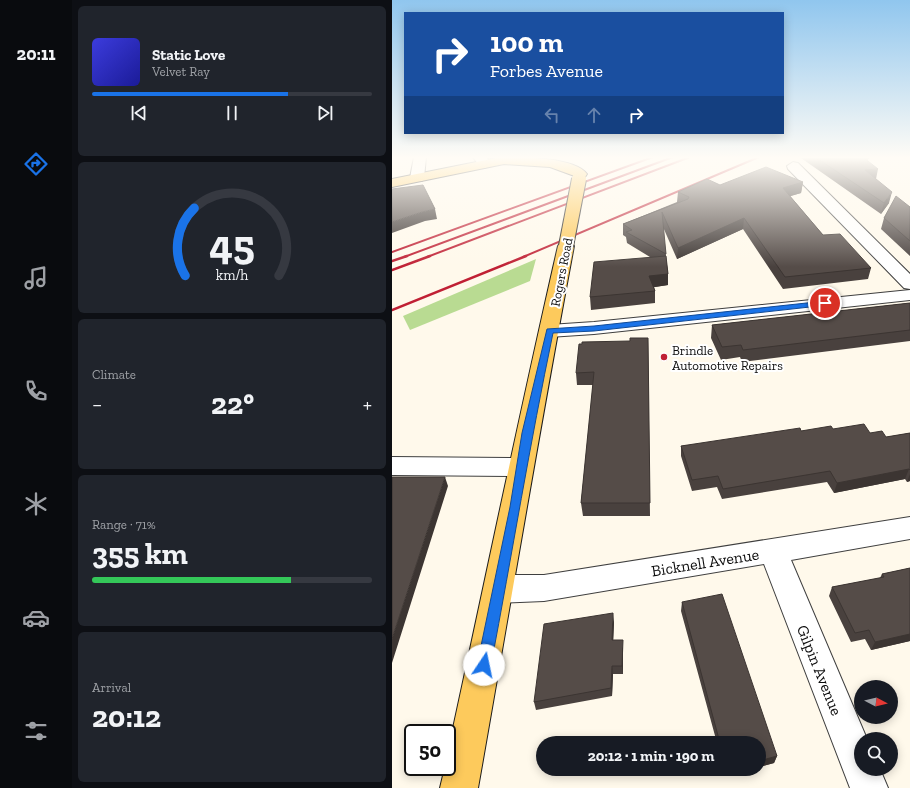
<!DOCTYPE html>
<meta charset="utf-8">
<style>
:root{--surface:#171b24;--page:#20242c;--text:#f1f3f6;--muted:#9ea1a6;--line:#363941;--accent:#1a73e8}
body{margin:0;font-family:"Zilla Slab",serif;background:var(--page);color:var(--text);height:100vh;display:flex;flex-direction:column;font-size:15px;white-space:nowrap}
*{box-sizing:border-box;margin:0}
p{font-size:13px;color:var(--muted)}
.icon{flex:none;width:22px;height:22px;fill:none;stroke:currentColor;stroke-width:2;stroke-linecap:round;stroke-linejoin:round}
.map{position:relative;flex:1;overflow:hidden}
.panel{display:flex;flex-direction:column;gap:6px;padding:6px;background:#0d0f14;width:320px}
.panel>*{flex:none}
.top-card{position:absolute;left:12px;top:12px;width:380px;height:122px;border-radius:0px;box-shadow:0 2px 10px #0003;background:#1a4fa0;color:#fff;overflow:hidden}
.needle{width:26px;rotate:97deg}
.tools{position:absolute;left:462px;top:680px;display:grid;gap:8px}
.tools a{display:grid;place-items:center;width:44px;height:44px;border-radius:50%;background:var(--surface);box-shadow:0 2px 10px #0003;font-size:20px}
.speed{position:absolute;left:12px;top:724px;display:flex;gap:8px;font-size:20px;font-weight:700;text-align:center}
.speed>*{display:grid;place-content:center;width:52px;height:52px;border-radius:50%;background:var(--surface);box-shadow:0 2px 10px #0003;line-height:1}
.speed .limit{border:2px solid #111;border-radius:6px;background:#fff;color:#111}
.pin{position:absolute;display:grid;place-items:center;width:34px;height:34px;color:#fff;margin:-17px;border:2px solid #fff;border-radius:50%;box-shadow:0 1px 4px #0007}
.me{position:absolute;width:44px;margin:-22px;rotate:11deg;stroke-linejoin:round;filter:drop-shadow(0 0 3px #0008)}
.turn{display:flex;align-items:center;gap:14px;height:84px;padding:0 20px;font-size:18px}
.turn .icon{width:52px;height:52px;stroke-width:2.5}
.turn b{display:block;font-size:28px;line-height:34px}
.lanes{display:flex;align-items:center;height:38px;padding:0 20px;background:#0003;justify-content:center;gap:20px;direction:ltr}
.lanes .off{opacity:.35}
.big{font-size:30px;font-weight:800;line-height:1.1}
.panel .widget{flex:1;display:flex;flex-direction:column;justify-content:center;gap:6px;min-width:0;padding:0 14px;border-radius:6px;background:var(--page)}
.panel .dial{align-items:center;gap:0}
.dial svg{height:104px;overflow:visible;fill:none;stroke:var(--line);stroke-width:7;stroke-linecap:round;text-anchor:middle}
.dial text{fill:var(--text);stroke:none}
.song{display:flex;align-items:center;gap:12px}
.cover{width:48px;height:48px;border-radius:6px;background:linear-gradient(135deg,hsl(240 70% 55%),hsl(240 70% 35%))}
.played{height:4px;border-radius:2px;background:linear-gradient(90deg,var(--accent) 70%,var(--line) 70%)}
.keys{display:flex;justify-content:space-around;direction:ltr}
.heat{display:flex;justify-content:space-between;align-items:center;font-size:22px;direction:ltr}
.charge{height:6px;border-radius:3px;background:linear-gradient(90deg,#34c759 71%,var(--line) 0)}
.trip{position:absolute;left:144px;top:736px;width:230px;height:40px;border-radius:20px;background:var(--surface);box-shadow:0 2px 10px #0003;font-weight:800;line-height:40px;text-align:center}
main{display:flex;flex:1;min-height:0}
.tab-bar{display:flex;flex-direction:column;width:72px;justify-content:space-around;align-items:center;background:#090b0e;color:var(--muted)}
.tab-bar .icon{width:28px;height:28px}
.tab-bar .on{color:var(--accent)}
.tab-bar b{font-size:18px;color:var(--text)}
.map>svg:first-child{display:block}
</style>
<main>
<nav class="tab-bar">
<b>20:11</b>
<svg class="icon on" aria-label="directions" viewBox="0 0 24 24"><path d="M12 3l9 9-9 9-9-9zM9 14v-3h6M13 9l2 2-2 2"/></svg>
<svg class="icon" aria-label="music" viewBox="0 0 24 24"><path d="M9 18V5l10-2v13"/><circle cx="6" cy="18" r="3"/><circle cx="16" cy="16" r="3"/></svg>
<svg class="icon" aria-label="phone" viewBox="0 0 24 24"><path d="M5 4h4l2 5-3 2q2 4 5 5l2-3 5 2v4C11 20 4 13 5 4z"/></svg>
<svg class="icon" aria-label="climate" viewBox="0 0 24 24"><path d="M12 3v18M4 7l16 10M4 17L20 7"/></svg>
<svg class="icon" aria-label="car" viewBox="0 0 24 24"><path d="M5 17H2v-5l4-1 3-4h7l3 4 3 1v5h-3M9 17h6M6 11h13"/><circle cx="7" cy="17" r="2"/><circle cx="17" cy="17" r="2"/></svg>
<svg class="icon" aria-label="filters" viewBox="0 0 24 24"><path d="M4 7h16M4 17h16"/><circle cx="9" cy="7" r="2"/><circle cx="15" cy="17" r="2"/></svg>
</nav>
<section class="panel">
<div class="widget">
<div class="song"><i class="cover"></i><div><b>Static Love</b><p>Velvet Ray</p></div></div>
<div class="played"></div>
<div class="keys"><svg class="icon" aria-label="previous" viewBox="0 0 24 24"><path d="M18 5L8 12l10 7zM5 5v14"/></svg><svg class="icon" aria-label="pause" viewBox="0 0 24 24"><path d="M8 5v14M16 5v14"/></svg><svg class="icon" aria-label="next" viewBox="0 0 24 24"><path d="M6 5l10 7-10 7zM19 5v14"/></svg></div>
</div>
<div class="widget dial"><svg viewBox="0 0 100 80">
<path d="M14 69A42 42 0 1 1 86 69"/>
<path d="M14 69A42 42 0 0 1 21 17" stroke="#1a73e8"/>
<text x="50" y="56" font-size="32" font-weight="700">45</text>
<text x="50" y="72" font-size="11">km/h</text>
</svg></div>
<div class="widget"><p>Climate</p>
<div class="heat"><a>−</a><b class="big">22°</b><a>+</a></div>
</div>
<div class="widget"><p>Range · 71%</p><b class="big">355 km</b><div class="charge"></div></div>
<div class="widget"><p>Arrival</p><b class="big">20:12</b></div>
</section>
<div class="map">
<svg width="518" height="788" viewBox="0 0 518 788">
<rect width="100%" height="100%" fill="#fff9eb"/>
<path fill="#b9db92" d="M144,259L138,281L18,330L11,316Z"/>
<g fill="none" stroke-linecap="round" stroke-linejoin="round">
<g stroke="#3f3f3f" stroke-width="2">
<path id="minor" d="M22,157H34L32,178L30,181H20L18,178Z
M81,157H94L99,164L93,168L88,167Z
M401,162L406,163L518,274V289L512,288L396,169L395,166Z
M518,290V300L202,334L157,337L150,335L147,331L150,327L157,325L202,322Z
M0,457L129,458L138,460L141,467L138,474L129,476L0,475Z
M518,517V539L399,560L475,739H469V769H488L496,788H458L372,564L152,601L107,603L96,599L92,589L96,579L107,575H152Z"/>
</g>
<g stroke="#1d1d1d" stroke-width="2">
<path id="major" d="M109,157C129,157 183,157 195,174L193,177L188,178L158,167L112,164L0,187V179Z
M174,241L180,243L182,246C148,426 118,607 86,788H48L53,767H55V756C92,586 127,416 166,246L168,243Z"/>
</g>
<use href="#minor" fill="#fff" fill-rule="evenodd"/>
<use href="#major" fill="#fdca5c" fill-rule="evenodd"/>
<path stroke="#c02034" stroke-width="2" d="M0,252L261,157
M12,257L281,157
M35,257L298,157
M131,257L367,157"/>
<path stroke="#c02034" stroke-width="2.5" d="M0,261L15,256
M0,270L38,256
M0,310L134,256"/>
<g stroke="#1d1d1d" stroke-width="16" stroke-linecap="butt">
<path id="major-bridge" d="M174,246L187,179"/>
</g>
<use href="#major-bridge" stroke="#fdca5c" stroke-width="14"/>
</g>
<path fill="#49413e" d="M409,157H479L475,160L484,179L497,203L489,214L409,158Z
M411,182L409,193L398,196L431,235L479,268L476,279L391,289L351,229L285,259L271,227L276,274V285L262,287L263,291V303L199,310L198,297L258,257L235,243L234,237L231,235V224L285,202L286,192L328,185Z
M518,207V256L489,229L492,218Z
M518,303V341L350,362L348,357L329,360L319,338L320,325Z
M256,338L258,516H191L189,503L201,385H185L184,373L238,341Z
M441,429L478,433L494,437L518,433V481L515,482L513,479L442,493L435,482L330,499L325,487L300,491L289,456V446L409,431Z
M518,568V642V641L479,650L473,639L459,642L437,596L440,587L488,578L490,574Z
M290,602L385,756L382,763L367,767V743H325L289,611Z
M222,622L221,640L231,648V674H221L220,696L144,710L142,702Z
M332,769H359L334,776Z"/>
<path fill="#3c3532" d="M469,157H479L467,165Z
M486,169L484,179L473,170Z
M411,182L409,193L389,199L391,188Z
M500,192L497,203L489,214L492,203Z
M43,209L45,219L33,221L0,233V222L30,212Z
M352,218L351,229L285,259L286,248Z
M276,274V285L257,288V276Z
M517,469L513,479L442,493L445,483Z
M518,474V481L515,482Z
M53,477L56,486L0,663V639Z
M221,613L222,622L221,648L220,640Z
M518,634V641L479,650L483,642Z
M231,640V674L230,666Z
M220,666L221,674L220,696L219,688Z
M385,756L382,763L367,767V761Z
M335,769H359L334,776Z"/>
<path fill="#554c48" stroke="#3c3532" d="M423,157H471L486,169L473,170L500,192L492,203Z
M374,167L411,182L391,188L431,235L448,234L479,268L393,277L352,218L286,248L270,212L274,254L234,232L240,230L231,224L296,199L297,197L286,192L315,179L328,185Z
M31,185L43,209L30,212L0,222V189Z
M504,196L518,207V241L492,218Z
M274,256L276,274L257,276L263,291L198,297L202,262Z
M518,303V330L351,350L349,345L330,347L320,325Z
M238,338H256L258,503H189L202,372L184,373L187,344H190V342L238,341Z
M472,424L478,433L490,431L494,437L518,433V470L517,469L445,483L438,471L331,489L326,476L300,480L289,446L408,428L409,431L439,426L441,429Z
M0,477H53L0,639Z
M518,568V634L483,642L477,630L463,633L440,587L492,577L490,574Z
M330,594L385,756L367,761V743H328L290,602Z
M221,613L220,640H231L230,666H220L219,688L142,702L152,624Z"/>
<linearGradient id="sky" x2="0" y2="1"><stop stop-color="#90c6ee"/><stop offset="0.59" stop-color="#fffcf6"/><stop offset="1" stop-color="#fffcf6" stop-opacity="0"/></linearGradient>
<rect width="518" height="267" fill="url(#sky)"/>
<path fill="#1a73e8" stroke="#114b97" d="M433,301L436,302V305L202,331L161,333C138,443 120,554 99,665L97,670L92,672L87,670L85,665L118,507L130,433L155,329L202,326Z"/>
<circle fill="#c02034" stroke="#fff" stroke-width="1.5" cx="272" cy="357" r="4"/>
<g text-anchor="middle" stroke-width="4" stroke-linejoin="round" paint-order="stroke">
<g font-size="13" fill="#0c0c0c" stroke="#fff">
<text transform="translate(169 272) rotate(-79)" y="5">Rogers Road</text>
</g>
<g font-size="13" fill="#0c0c0c" stroke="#fff" text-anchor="start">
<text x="280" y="355">Brindle<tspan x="280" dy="15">Automotive Repairs</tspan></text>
</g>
<g font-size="16" fill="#0c0c0c" stroke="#fff">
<text transform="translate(313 562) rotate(-9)" y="6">Bicknell Avenue</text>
<text transform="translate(428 670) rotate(68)" y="6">Gilpin Avenue</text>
</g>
</g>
</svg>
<div class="tools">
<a><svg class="needle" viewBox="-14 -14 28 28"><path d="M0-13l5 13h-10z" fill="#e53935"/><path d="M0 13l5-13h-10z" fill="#9ea1a6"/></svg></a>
<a><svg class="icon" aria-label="search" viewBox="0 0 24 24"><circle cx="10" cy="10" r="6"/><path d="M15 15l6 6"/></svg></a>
</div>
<div class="speed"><div class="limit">50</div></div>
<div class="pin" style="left:433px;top:303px;background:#d93025"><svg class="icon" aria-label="arrive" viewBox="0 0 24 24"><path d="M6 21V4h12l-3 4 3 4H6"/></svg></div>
<svg class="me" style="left:92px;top:665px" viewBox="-20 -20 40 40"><circle r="19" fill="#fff"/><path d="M0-13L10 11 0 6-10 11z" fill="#1a73e8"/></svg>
<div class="trip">20:12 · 1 min · 190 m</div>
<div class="top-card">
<div class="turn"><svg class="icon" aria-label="right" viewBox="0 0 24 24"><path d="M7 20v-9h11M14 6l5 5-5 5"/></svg><div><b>100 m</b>Forbes Avenue</div></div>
<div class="lanes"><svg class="icon off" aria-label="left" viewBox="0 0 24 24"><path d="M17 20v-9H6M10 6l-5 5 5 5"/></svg><svg class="icon off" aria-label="ahead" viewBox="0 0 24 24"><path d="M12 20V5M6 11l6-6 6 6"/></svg><svg class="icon" aria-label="right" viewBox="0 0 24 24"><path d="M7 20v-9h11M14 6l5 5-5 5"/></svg></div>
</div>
</div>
</main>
